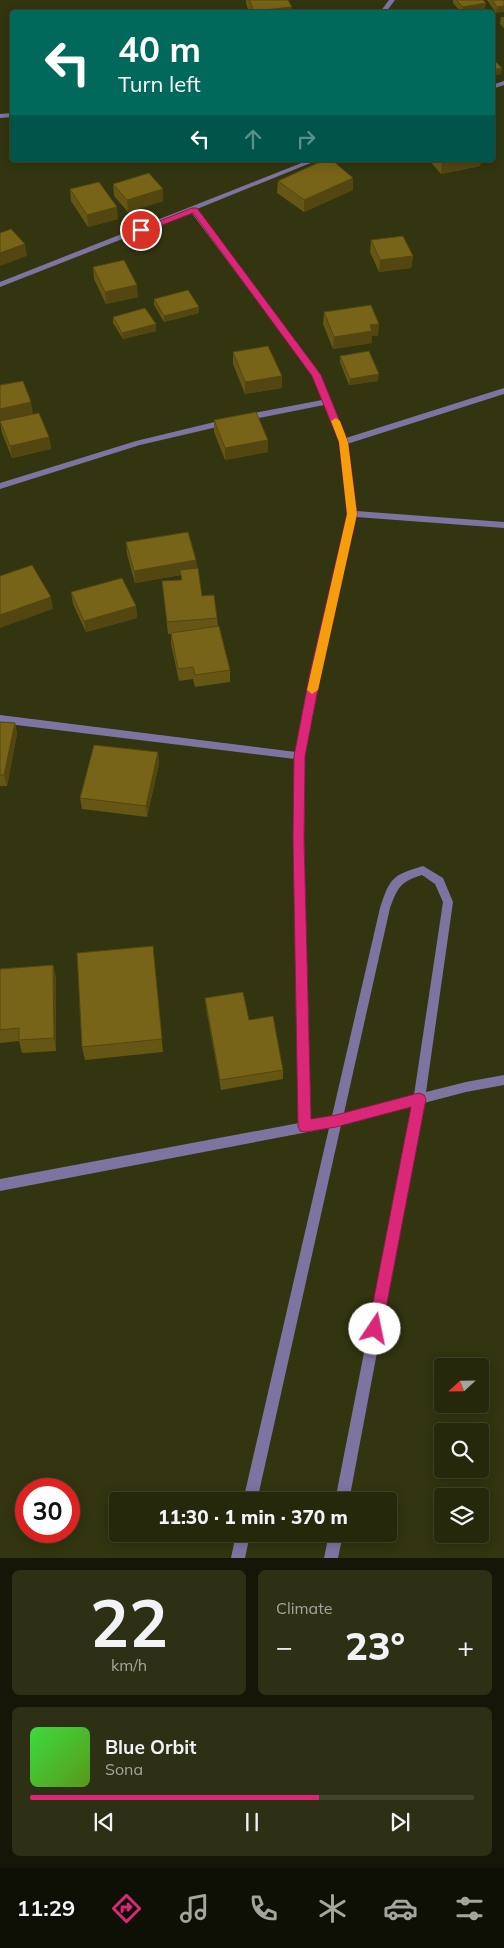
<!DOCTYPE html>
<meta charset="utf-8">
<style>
:root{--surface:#26280c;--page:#2e3015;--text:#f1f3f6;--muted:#a4a69d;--line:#42442d;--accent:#db2777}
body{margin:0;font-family:Mulish,sans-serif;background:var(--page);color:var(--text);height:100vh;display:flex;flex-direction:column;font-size:19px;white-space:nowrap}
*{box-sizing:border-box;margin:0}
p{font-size:16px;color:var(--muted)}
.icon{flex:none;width:28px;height:28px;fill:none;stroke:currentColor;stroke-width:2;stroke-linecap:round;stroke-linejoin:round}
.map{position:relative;height:1558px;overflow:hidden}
.details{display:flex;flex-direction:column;gap:12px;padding:12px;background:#151607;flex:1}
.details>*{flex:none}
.hud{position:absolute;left:10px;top:10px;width:485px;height:152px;border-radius:5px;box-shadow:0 2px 12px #0003,0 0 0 1px var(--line);background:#00695c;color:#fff;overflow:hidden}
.needle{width:32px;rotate:248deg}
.controls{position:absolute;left:434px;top:1358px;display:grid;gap:10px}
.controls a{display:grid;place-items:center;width:55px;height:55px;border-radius:5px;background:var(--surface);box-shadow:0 2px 12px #0003,0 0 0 1px var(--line);font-size:25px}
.speed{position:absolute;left:15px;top:1478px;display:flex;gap:10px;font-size:25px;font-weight:700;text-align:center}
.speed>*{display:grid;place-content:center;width:65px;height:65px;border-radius:50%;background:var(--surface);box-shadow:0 2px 12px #0003,0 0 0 1px var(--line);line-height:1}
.speed .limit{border:8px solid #d22;background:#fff;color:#111}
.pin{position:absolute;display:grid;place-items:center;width:42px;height:42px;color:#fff;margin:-21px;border:2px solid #fff;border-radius:50%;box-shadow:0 1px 5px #0007}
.me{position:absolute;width:55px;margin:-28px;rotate:11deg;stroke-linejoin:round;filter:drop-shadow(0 0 4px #0008)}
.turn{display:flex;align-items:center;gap:18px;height:105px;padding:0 25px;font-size:22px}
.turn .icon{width:65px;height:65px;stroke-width:2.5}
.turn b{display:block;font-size:35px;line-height:42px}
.lanes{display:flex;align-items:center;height:48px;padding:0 25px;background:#0003;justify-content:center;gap:25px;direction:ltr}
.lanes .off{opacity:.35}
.big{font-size:38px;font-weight:800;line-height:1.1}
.details .widget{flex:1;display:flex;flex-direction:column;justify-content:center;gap:8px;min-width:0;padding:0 18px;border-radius:8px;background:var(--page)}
.details .dial{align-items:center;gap:0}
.dial b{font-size:65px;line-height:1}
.song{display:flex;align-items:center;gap:15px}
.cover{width:60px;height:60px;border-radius:8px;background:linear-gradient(135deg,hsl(120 70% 55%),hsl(90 70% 35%))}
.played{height:5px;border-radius:2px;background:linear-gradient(90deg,var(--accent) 65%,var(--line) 65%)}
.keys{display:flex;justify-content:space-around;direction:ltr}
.heat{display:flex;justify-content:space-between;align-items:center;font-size:28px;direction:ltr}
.details .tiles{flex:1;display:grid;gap:12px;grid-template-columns:1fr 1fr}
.widget:last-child{grid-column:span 2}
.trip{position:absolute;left:109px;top:1492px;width:288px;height:50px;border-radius:5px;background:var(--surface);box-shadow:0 2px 12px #0003,0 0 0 1px var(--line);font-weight:800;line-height:50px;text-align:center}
.tabs{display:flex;height:80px;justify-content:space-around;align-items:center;background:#0f1005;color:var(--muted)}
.tabs .icon{width:35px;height:35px}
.tabs .active{color:var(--accent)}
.tabs b{font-size:22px;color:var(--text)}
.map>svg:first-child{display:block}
</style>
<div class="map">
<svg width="504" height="1558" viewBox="0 0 504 1558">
<rect width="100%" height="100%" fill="#323510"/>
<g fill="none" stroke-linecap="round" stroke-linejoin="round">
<path fill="#7e74a1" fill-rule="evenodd" d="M389,0H395L386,12H380Z
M504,81V85L492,89V85Z
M12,113V117L0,118V114Z
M309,160H318L197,209L319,373L332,402L346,438L504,388V394L347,444L356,511L504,522V528L356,517L320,673L305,756L304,839L311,1120L332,1116L380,908C390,878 392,875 423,866L443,878L453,902L426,1092L466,1082L504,1075V1085L466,1092L424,1103L349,1501H335L412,1107L341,1125L257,1501H243L329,1128L0,1191V1179L299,1123L294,839L295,759L0,723V715L296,752L310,673L348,514L339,442L324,405L244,421L241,420L240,418L244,415L322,400L312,375L191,212L0,287V282ZM422,875L435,884L443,902L414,1095L344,1113L390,908C398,887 400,882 422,875Z
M227,419L230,420V424L140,445L0,489V483L136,441Z
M236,1534H250L245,1558H231Z
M329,1534H343L338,1558H324Z"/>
</g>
<path fill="#665615" d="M246,0H288L292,7L291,12H249L246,4Z
M453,0H483L485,9L469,12H461L453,3Z
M487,0H504L496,13Z
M501,17H504V28L500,24Z
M429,160H481L480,166L441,174Z
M278,181L353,190L304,212L277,193Z
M113,184L163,201L128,212L114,196Z
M70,189L118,219L88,227L71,201Z
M371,240L413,256L411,268L379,272L370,252Z
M93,267L138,297L106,304L94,279Z
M154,299L199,313L164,322L154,305Z
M324,312L378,336H372V343L333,349L323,324Z
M113,317L156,324V331L123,339L113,323Z
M233,352L282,388L245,394L233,364Z
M340,356L378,381L349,385L340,362Z
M33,414L49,437L51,449L12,458L2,433L0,421Z
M214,420L268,440V452L225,460L214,432Z
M126,542L196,560L197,568L202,596L217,618L218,626L230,670V682L195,687L193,679L179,681L171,644V634H168L162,581L181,580V575L135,583L127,554Z
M71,592L136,606L137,618L86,632L73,604Z
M0,722L15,723L17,734L7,786H0Z
M158,752L159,764L147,817L82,809L80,798Z
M153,946L163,1052L85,1060L82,1047Z
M53,965L56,979V1051L22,1053L19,1041L0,1043V969Z
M205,998L249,1020L283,1070V1079L221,1090L206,1008Z"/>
<path fill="#534611" d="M486,3L485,9L469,12H462L463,7Z
M504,6V12L496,13L497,7Z
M292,7L291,12H254V11Z
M502,68L501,74L492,76V70Z
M454,160H481L480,166L441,174L442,163Z
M353,178V190L304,212V200Z
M163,189V201L128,212L127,200Z
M117,207L118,219L88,227L87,215Z
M25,244L27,256L0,266V253Z
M413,256L411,268L379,272L380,260Z
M137,285L138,297L106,304L105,292Z
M199,307V313L164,322V316Z
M156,324V331L123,339L122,333Z
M379,324L378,336H372V343L333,349L334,337L370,325Z
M379,374L378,381L349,385L350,379Z
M282,376V388L245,394V382Z
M31,402L33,414L0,421V409Z
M49,437L51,449L12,458L10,446Z
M268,440V452L225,460V448Z
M196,560L197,572L180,570L181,575L135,583L134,571Z
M51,597L53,609L0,628V615Z
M136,606L137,618L86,632L84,621Z
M15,723L17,734L7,786L4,775Z
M158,752L159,764L147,817L146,806Z
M53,965L56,979V1051L54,1038Z"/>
<path fill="#776418" stroke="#534611" d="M249,0H288L292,7L254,11Z
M456,0H483L486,3L463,7Z
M492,0H504V6L497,7Z
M492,58L502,68L492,70Z
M324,160H332L353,178L304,200L278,181Z
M440,160H454L442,163Z
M149,173L163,189L127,200L113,184Z
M99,182L117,207L87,215L70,189Z
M11,229L25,244L0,253V233Z
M403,236L413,256L380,260L371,240Z
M124,260L137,285L105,292L93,267Z
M188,290L199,307L164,316L154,299Z
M371,305L379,324L370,325L372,331L334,337L324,312Z
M145,308L156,324L122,333L113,317Z
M268,346L282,376L245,382L233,352Z
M369,351L379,374L350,379L340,356Z
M23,381L31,402L0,409V385Z
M256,412L268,440L225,448L214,420Z
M39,413L49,437L10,446L0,421Z
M188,532L196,560L134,571L126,542Z
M32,565L51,597L0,615V576Z
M198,568L202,596L214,595L217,618L167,622L162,581L182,580L180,570Z
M122,578L136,606L84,621L71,592Z
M219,626L230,670L195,675L193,667L178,669L171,633Z
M0,722L15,723L4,775H0Z
M94,745L158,752L146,806L80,798Z
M153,946L162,1039L82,1047L77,953Z
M53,965L54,1038L19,1040V1028L0,1030V969Z
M243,992L249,1020L273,1016L283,1070L220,1080L205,998Z"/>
<path fill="#db2777" stroke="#8e194d" d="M192,208H197L321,375L348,442L357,514L321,673L305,756L304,839L311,1119L336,1115L419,1093L424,1095L426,1099L382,1329L380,1334L375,1336L370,1334L368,1329L411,1107L336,1127L305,1132L300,1131L298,1126L293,839L294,756L310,673L347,514L339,442L312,376L193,213L144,232L137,230Z"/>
<path fill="#f59e0b" d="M336,418L340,421L348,442L357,514L318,690L312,694L307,690L347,514L339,442L331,421Z"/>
</svg>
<div class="controls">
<a><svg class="needle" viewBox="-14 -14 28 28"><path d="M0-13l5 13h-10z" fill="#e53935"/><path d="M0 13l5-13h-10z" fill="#a4a69d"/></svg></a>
<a><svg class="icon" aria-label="search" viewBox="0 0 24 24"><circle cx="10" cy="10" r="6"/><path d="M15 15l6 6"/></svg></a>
<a><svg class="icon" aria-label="layers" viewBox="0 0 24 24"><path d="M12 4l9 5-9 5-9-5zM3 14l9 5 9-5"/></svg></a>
</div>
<div class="speed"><div class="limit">30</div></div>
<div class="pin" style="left:141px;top:230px;background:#d93025"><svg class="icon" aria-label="arrive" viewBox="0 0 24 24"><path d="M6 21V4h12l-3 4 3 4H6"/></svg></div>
<svg class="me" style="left:375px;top:1329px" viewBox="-20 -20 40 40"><circle r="19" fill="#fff"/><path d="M0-13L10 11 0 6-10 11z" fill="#db2777"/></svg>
<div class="trip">11:30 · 1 min · 370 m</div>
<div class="hud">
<div class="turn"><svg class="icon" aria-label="left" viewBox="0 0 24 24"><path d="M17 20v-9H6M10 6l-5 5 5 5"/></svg><div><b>40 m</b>Turn left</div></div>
<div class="lanes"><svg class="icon" aria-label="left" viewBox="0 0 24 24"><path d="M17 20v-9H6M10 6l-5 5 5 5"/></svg><svg class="icon off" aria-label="ahead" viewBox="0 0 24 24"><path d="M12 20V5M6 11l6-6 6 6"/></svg><svg class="icon off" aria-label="right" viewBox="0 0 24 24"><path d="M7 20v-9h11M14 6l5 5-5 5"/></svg></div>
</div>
</div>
<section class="details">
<div class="tiles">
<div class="widget dial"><b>22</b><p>km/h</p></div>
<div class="widget"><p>Climate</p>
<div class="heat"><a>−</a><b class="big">23°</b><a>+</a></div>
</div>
<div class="widget">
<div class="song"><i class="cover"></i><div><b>Blue Orbit</b><p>Sona</p></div></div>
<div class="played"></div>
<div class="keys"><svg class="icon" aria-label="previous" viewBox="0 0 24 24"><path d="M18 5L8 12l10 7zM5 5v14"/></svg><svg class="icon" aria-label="pause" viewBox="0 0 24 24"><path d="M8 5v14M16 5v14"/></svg><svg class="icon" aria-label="next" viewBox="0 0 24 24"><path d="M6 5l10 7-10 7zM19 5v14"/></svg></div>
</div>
</div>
</section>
<nav class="tabs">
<b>11:29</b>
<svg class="icon active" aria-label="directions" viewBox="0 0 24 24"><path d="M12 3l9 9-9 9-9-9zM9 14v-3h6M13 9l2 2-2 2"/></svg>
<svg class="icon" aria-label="music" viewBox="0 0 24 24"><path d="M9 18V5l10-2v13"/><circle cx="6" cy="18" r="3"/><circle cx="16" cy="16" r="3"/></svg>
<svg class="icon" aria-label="phone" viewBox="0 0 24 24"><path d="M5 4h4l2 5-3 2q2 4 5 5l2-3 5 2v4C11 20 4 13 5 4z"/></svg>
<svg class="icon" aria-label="climate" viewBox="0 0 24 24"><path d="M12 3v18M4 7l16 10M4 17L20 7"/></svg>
<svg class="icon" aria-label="car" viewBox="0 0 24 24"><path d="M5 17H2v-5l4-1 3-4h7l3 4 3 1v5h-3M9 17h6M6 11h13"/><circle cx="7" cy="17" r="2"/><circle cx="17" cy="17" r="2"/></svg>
<svg class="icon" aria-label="filters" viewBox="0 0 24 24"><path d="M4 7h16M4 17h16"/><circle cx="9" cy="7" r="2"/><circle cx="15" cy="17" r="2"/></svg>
</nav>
